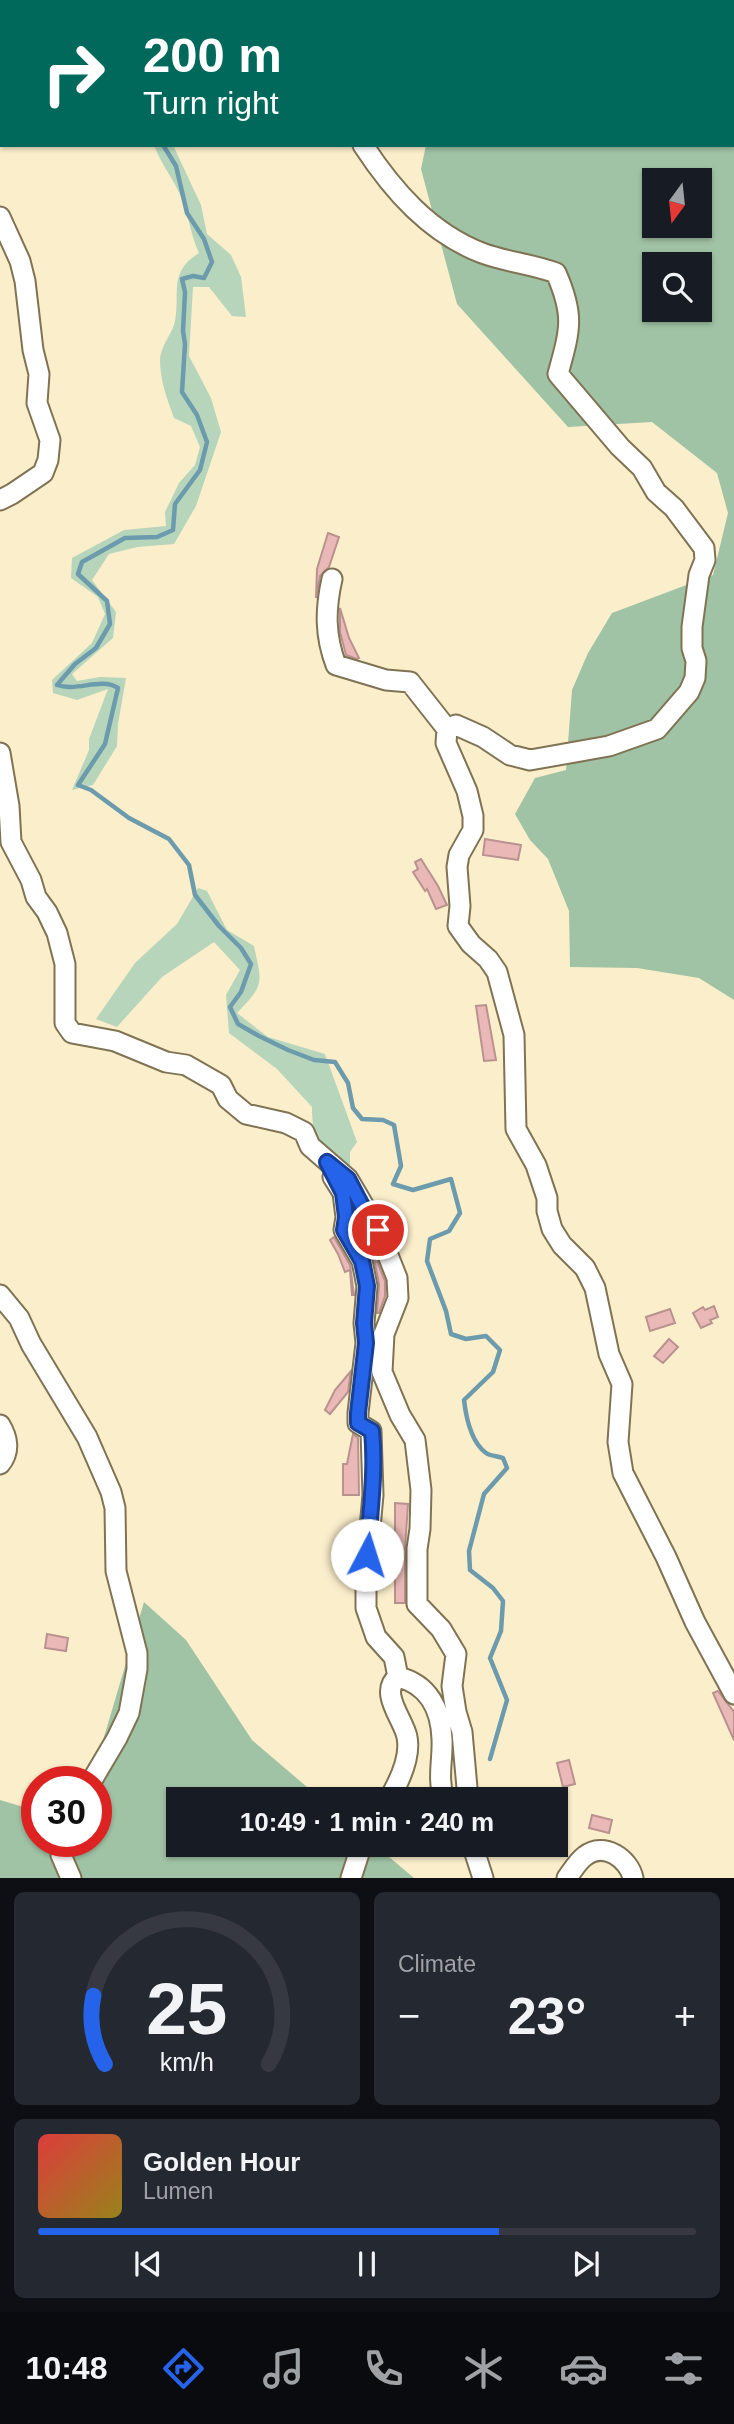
<!DOCTYPE html>
<meta charset="utf-8">
<style>
:root{--surface:#171b24;--page:#242831;--text:#f1f3f6;--muted:#9ea1a6;--line:#363941;--accent:#2563eb}
body{margin:0;font-family:Helvetica,sans-serif;background:var(--page);color:var(--text);height:100vh;display:flex;flex-direction:column;font-size:26px;white-space:nowrap}
*{box-sizing:border-box;margin:0}
p{font-size:23px;color:var(--muted)}
.icon{flex:none;width:38px;height:38px;fill:none;stroke:currentColor;stroke-width:2;stroke-linecap:round;stroke-linejoin:round}
.map{position:relative;height:1878px;overflow:hidden}
.details{display:flex;flex-direction:column;gap:14px;padding:14px;background:#0d0f14;flex:1}
.details>*{flex:none}
.banner{position:absolute;left:0px;top:0px;width:735px;height:147px;box-shadow:0 2px 5px #0004;background:#00695c;color:#fff;overflow:hidden}
.needle{width:46px;rotate:195deg}
.tools{position:absolute;left:642px;top:168px;display:grid;gap:14px}
.tools a{display:grid;place-items:center;width:70px;height:70px;border-radius:0px;background:var(--surface);box-shadow:0 2px 5px #0004;font-size:35px}
.speed{position:absolute;left:21px;top:1766px;display:flex;gap:14px;font-size:35px;font-weight:700;text-align:center}
.speed>*{display:grid;place-content:center;width:91px;height:91px;border-radius:50%;background:var(--surface);box-shadow:0 2px 5px #0004;line-height:1}
.speed .limit{border:10px solid #d22;background:#fff;color:#111}
.pin{position:absolute;display:grid;place-items:center;width:60px;height:60px;color:#fff;margin:-30px;border:4px solid #fff;border-radius:50%;box-shadow:0 2px 7px #0007}
.me{position:absolute;width:77px;margin:-38px;rotate:5deg;stroke-linejoin:round;filter:drop-shadow(0 0 5px #0008)}
.turn{display:flex;align-items:center;gap:24px;height:147px;padding:0 28px;font-size:32px}
.turn .icon{width:91px;height:91px;stroke-width:2.5}
.turn b{display:block;font-size:49px;line-height:60px}
.big{font-size:52px;font-weight:700;line-height:1.1}
.details .tile{flex:1;display:flex;flex-direction:column;justify-content:center;gap:10px;min-width:0;padding:0 24px;border-radius:10px;background:var(--page)}
.details .dial{align-items:center;gap:0}
.dial svg{height:182px;overflow:visible;fill:none;stroke:var(--line);stroke-width:7;stroke-linecap:round;text-anchor:middle}
.dial text{fill:var(--text);stroke:none}
.song{display:flex;align-items:center;gap:21px}
.cover{width:84px;height:84px;border-radius:10px;background:linear-gradient(135deg,hsl(0 70% 55%),hsl(50 70% 35%))}
.played{height:7px;border-radius:4px;background:linear-gradient(90deg,var(--accent) 70%,var(--line) 70%)}
.keys{display:flex;justify-content:space-around;direction:ltr}
.heat{display:flex;justify-content:space-between;align-items:center;font-size:38px;direction:ltr}
.details .tiles{flex:1;display:grid;gap:14px;grid-template-columns:1fr 1fr}
.tile:last-child{grid-column:span 2}
.trip{position:absolute;left:166px;top:1787px;width:402px;height:70px;border-radius:0px;background:var(--surface);box-shadow:0 2px 5px #0004;font-weight:700;line-height:70px;text-align:center}
.dock{display:flex;height:112px;justify-content:space-around;align-items:center;background:#090b0e;color:var(--muted)}
.dock .icon{width:49px;height:49px}
.dock .selected{color:var(--accent)}
.dock b{font-size:32px;color:var(--text)}
.map>svg:first-child{display:block}
</style>
<div class="map">
<svg width="734" height="1878" viewBox="0 0 734 1878">
<rect width="100%" height="100%" fill="#fbeecb"/>
<path fill="#b6d5ba" d="M154,145H173L201,205L207,234L231,255L241,277L246,317L232,316L209,287H193L189,356L211,398L221,432L196,506L174,544L137,547L109,554L92,580L116,612L113,638L72,674L77,681L100,677L126,678L118,724L117,746L93,785L72,790L89,750V739L108,689L77,700L53,693L52,680L92,643L105,614L98,597L71,578L72,558L124,530L166,526L165,512L179,483L195,465L200,447L191,426L174,418C167,399 160,380 160,360C160,348 170,336 174,325C182,296 166,273 199,253C191,236 189,217 182,200C175,180 161,165 154,145Z
M198,888L207,891L227,930L254,946C262,984 265,984 237,1013L268,1037L325,1054L357,1142L350,1152V1169C322,1148 312,1145 312,1107L277,1069L229,1033L226,995L240,970L214,942L162,977L117,1027L96,1019L135,963L177,924Z"/>
<path fill="#a0c3a5" fill-rule="evenodd" d="M477,0H734V1000L699,978L637,968L570,967L569,911L548,859L530,840L515,814L535,778L566,770L572,690L588,653L612,613L713,575L728,513L717,473L652,422L568,427L457,304L421,169L426,145H733V2H477ZM654,180H700V226H654ZM654,264H700V310H654Z
M144,1602L186,1640L252,1740L321,1799H178V1844L375,1845L414,1878H0V1800L37,1811V1841H96V1782L91,1781Z"/>
<g fill="none" stroke-linecap="round" stroke-linejoin="round">
<path stroke="#6b9bac" stroke-width="4.5" d="M179,0V2
M163,145L176,166L187,213L204,239L212,262L204,278L193,276L182,279L185,292L183,331L185,344L182,392L197,415L207,442L200,470L175,504L173,530L157,537L125,538L82,562L78,574L107,601L110,624L96,648L75,664L57,685C77,692 101,677 118,688L105,744L78,785L91,790L129,818L169,839L189,865L195,895L219,926L241,948L251,964L241,992L230,1007L238,1024L259,1036L288,1050L314,1060L335,1062L348,1083L353,1108L362,1119L383,1120L394,1125L401,1166L393,1184L413,1190L451,1179L460,1213L449,1231L430,1239L427,1261L446,1311L451,1334L466,1339L486,1336L500,1350L493,1372L464,1400C466,1417 471,1442 486,1453C490,1456 498,1456 503,1458L507,1468L484,1494L469,1551L470,1570L493,1588L503,1601L501,1631L490,1658L507,1700L490,1759"/>
</g>
<path fill="#eab9b7" stroke="#b99290" stroke-width="2" d="M328,533L339,537L329,567L320,576L316,598L317,569Z
M340,608L349,638L359,658L357,659L346,655L340,632Z
M485,839L521,845L518,860L483,855Z
M421,859L438,886L447,905L436,909L427,889L425,891L413,872L418,869L415,862Z
M486,1005L496,1060L484,1061L476,1006Z
M365,1232L385,1281V1296L379,1313H377L379,1284L374,1258L361,1234Z
M334,1237L350,1265L354,1295H352L350,1270L345,1272L338,1254L330,1240Z
M714,1306L718,1317L710,1320L712,1323L701,1328L693,1313L703,1307L705,1310Z
M670,1309L675,1323L650,1331L646,1317Z
M669,1339L678,1347L663,1363L654,1356Z
M351,1371L348,1392L330,1414L325,1410L335,1390Z
M353,1434L358,1438L359,1495H343V1464H347Z
M395,1503L408,1504L405,1549V1603H395Z
M47,1634L68,1638L66,1651L45,1648Z
M718,1691L734,1712V1740L713,1693Z
M569,1760L575,1784L563,1787L557,1763Z
M592,1815L612,1820L609,1833L589,1828Z"/>
<g fill="none" stroke-linecap="round" stroke-linejoin="round">
<g stroke="#7f7354" stroke-width="23">
<path id="minor" d="M386,2V0
M363,145C393,191 430,233 482,253C506,262 532,264 556,273C575,316 570,330 558,374L620,447L642,468L656,492L674,508L704,548L705,560L699,575L692,627V648L696,661L695,678L689,692L657,729L609,746L530,760L510,755L483,737L456,725L447,729L446,743L467,791L473,816V830L459,855L457,867L460,906L458,926L471,944L488,959L497,972L514,1035L516,1129L536,1165L547,1198V1211L552,1229L562,1245L585,1268L595,1288L609,1354L622,1384L618,1442L623,1473L666,1557L695,1622L734,1694
M0,217L20,261L25,281L33,350L39,374L37,403L50,440L48,460L43,473L12,494L0,500
M332,579C325,610 325,636 336,665L386,680L410,682L447,729
M0,753L9,806L11,842L31,880L36,897L47,912L57,933L65,964V1023L72,1033L115,1041L166,1062L186,1065L221,1085L228,1099L246,1114L286,1123L304,1132L310,1146L348,1179L378,1230L397,1278L398,1298L384,1334L382,1372L400,1415L415,1440L421,1490L420,1529L417,1549V1604L441,1629L456,1654L452,1686L456,1712L462,1732L468,1799
M333,1177L343,1193L346,1217L344,1230L362,1261L367,1286L364,1323L366,1343L358,1413V1423L371,1431L373,1495L366,1572V1608L376,1637L394,1657L398,1677
M0,1295L19,1318L31,1344L87,1437L111,1492L115,1508L116,1571L137,1653V1669L129,1713L117,1738L91,1782
M0,1425C8,1438 10,1452 0,1464
M389,1799C399,1782 411,1757 407,1737C404,1720 378,1692 398,1677C428,1684 441,1709 442,1739C443,1760 437,1778 444,1799
M62,1841L61,1855L71,1878
M472,1844L483,1878
M351,1878L362,1844
M567,1878C572,1871 578,1861 585,1856C604,1841 629,1859 633,1878"/>
</g>
<use href="#minor" stroke="#fff" stroke-width="19"/>
</g>
<g fill="none" stroke-linecap="round" stroke-linejoin="round">
<g stroke="#184099" stroke-width="18">
<path id="route" d="M367,1555C370,1514 376,1472 372,1431L358,1423V1413L366,1343L364,1323L367,1286L362,1261L344,1230L346,1217L343,1193L327,1162L348,1179L361,1204L378,1230"/>
</g>
<use href="#route" stroke="#2563eb" stroke-width="12"/>
</g>
</svg>
<div class="tools">
<a><svg class="needle" viewBox="-14 -14 28 28"><path d="M0-13l5 13h-10z" fill="#e53935"/><path d="M0 13l5-13h-10z" fill="#9ea1a6"/></svg></a>
<a><svg class="icon" aria-label="search" viewBox="0 0 24 24"><circle cx="10" cy="10" r="6"/><path d="M15 15l6 6"/></svg></a>
</div>
<div class="speed"><div class="limit">30</div></div>
<div class="pin" style="left:378px;top:1230px;background:#d93025"><svg class="icon" aria-label="arrive" viewBox="0 0 24 24"><path d="M6 21V4h12l-3 4 3 4H6"/></svg></div>
<svg class="me" style="left:367px;top:1555px" viewBox="-20 -20 40 40"><circle r="19" fill="#fff"/><path d="M0-13L10 11 0 6-10 11z" fill="#2563eb"/></svg>
<div class="trip">10:49 · 1 min · 240 m</div>
<div class="banner">
<div class="turn"><svg class="icon" aria-label="right" viewBox="0 0 24 24"><path d="M7 20v-9h11M14 6l5 5-5 5"/></svg><div><b>200 m</b>Turn right</div></div>
</div>
</div>
<section class="details">
<div class="tiles">
<div class="tile dial"><svg viewBox="0 0 100 80">
<path d="M14 69A42 42 0 1 1 86 69"/>
<path d="M14 69A42 42 0 0 1 9 39" stroke="#2563eb"/>
<text x="50" y="56" font-size="32" font-weight="700">25</text>
<text x="50" y="72" font-size="11">km/h</text>
</svg></div>
<div class="tile"><p>Climate</p>
<div class="heat"><a>−</a><b class="big">23°</b><a>+</a></div>
</div>
<div class="tile">
<div class="song"><i class="cover"></i><div><b>Golden Hour</b><p>Lumen</p></div></div>
<div class="played"></div>
<div class="keys"><svg class="icon" aria-label="previous" viewBox="0 0 24 24"><path d="M18 5L8 12l10 7zM5 5v14"/></svg><svg class="icon" aria-label="pause" viewBox="0 0 24 24"><path d="M8 5v14M16 5v14"/></svg><svg class="icon" aria-label="next" viewBox="0 0 24 24"><path d="M6 5l10 7-10 7zM19 5v14"/></svg></div>
</div>
</div>
</section>
<nav class="dock">
<b>10:48</b>
<svg class="icon selected" aria-label="directions" viewBox="0 0 24 24"><path d="M12 3l9 9-9 9-9-9zM9 14v-3h6M13 9l2 2-2 2"/></svg>
<svg class="icon" aria-label="music" viewBox="0 0 24 24"><path d="M9 18V5l10-2v13"/><circle cx="6" cy="18" r="3"/><circle cx="16" cy="16" r="3"/></svg>
<svg class="icon" aria-label="phone" viewBox="0 0 24 24"><path d="M5 4h4l2 5-3 2q2 4 5 5l2-3 5 2v4C11 20 4 13 5 4z"/></svg>
<svg class="icon" aria-label="climate" viewBox="0 0 24 24"><path d="M12 3v18M4 7l16 10M4 17L20 7"/></svg>
<svg class="icon" aria-label="car" viewBox="0 0 24 24"><path d="M5 17H2v-5l4-1 3-4h7l3 4 3 1v5h-3M9 17h6M6 11h13"/><circle cx="7" cy="17" r="2"/><circle cx="17" cy="17" r="2"/></svg>
<svg class="icon" aria-label="filters" viewBox="0 0 24 24"><path d="M4 7h16M4 17h16"/><circle cx="9" cy="7" r="2"/><circle cx="15" cy="17" r="2"/></svg>
</nav>
